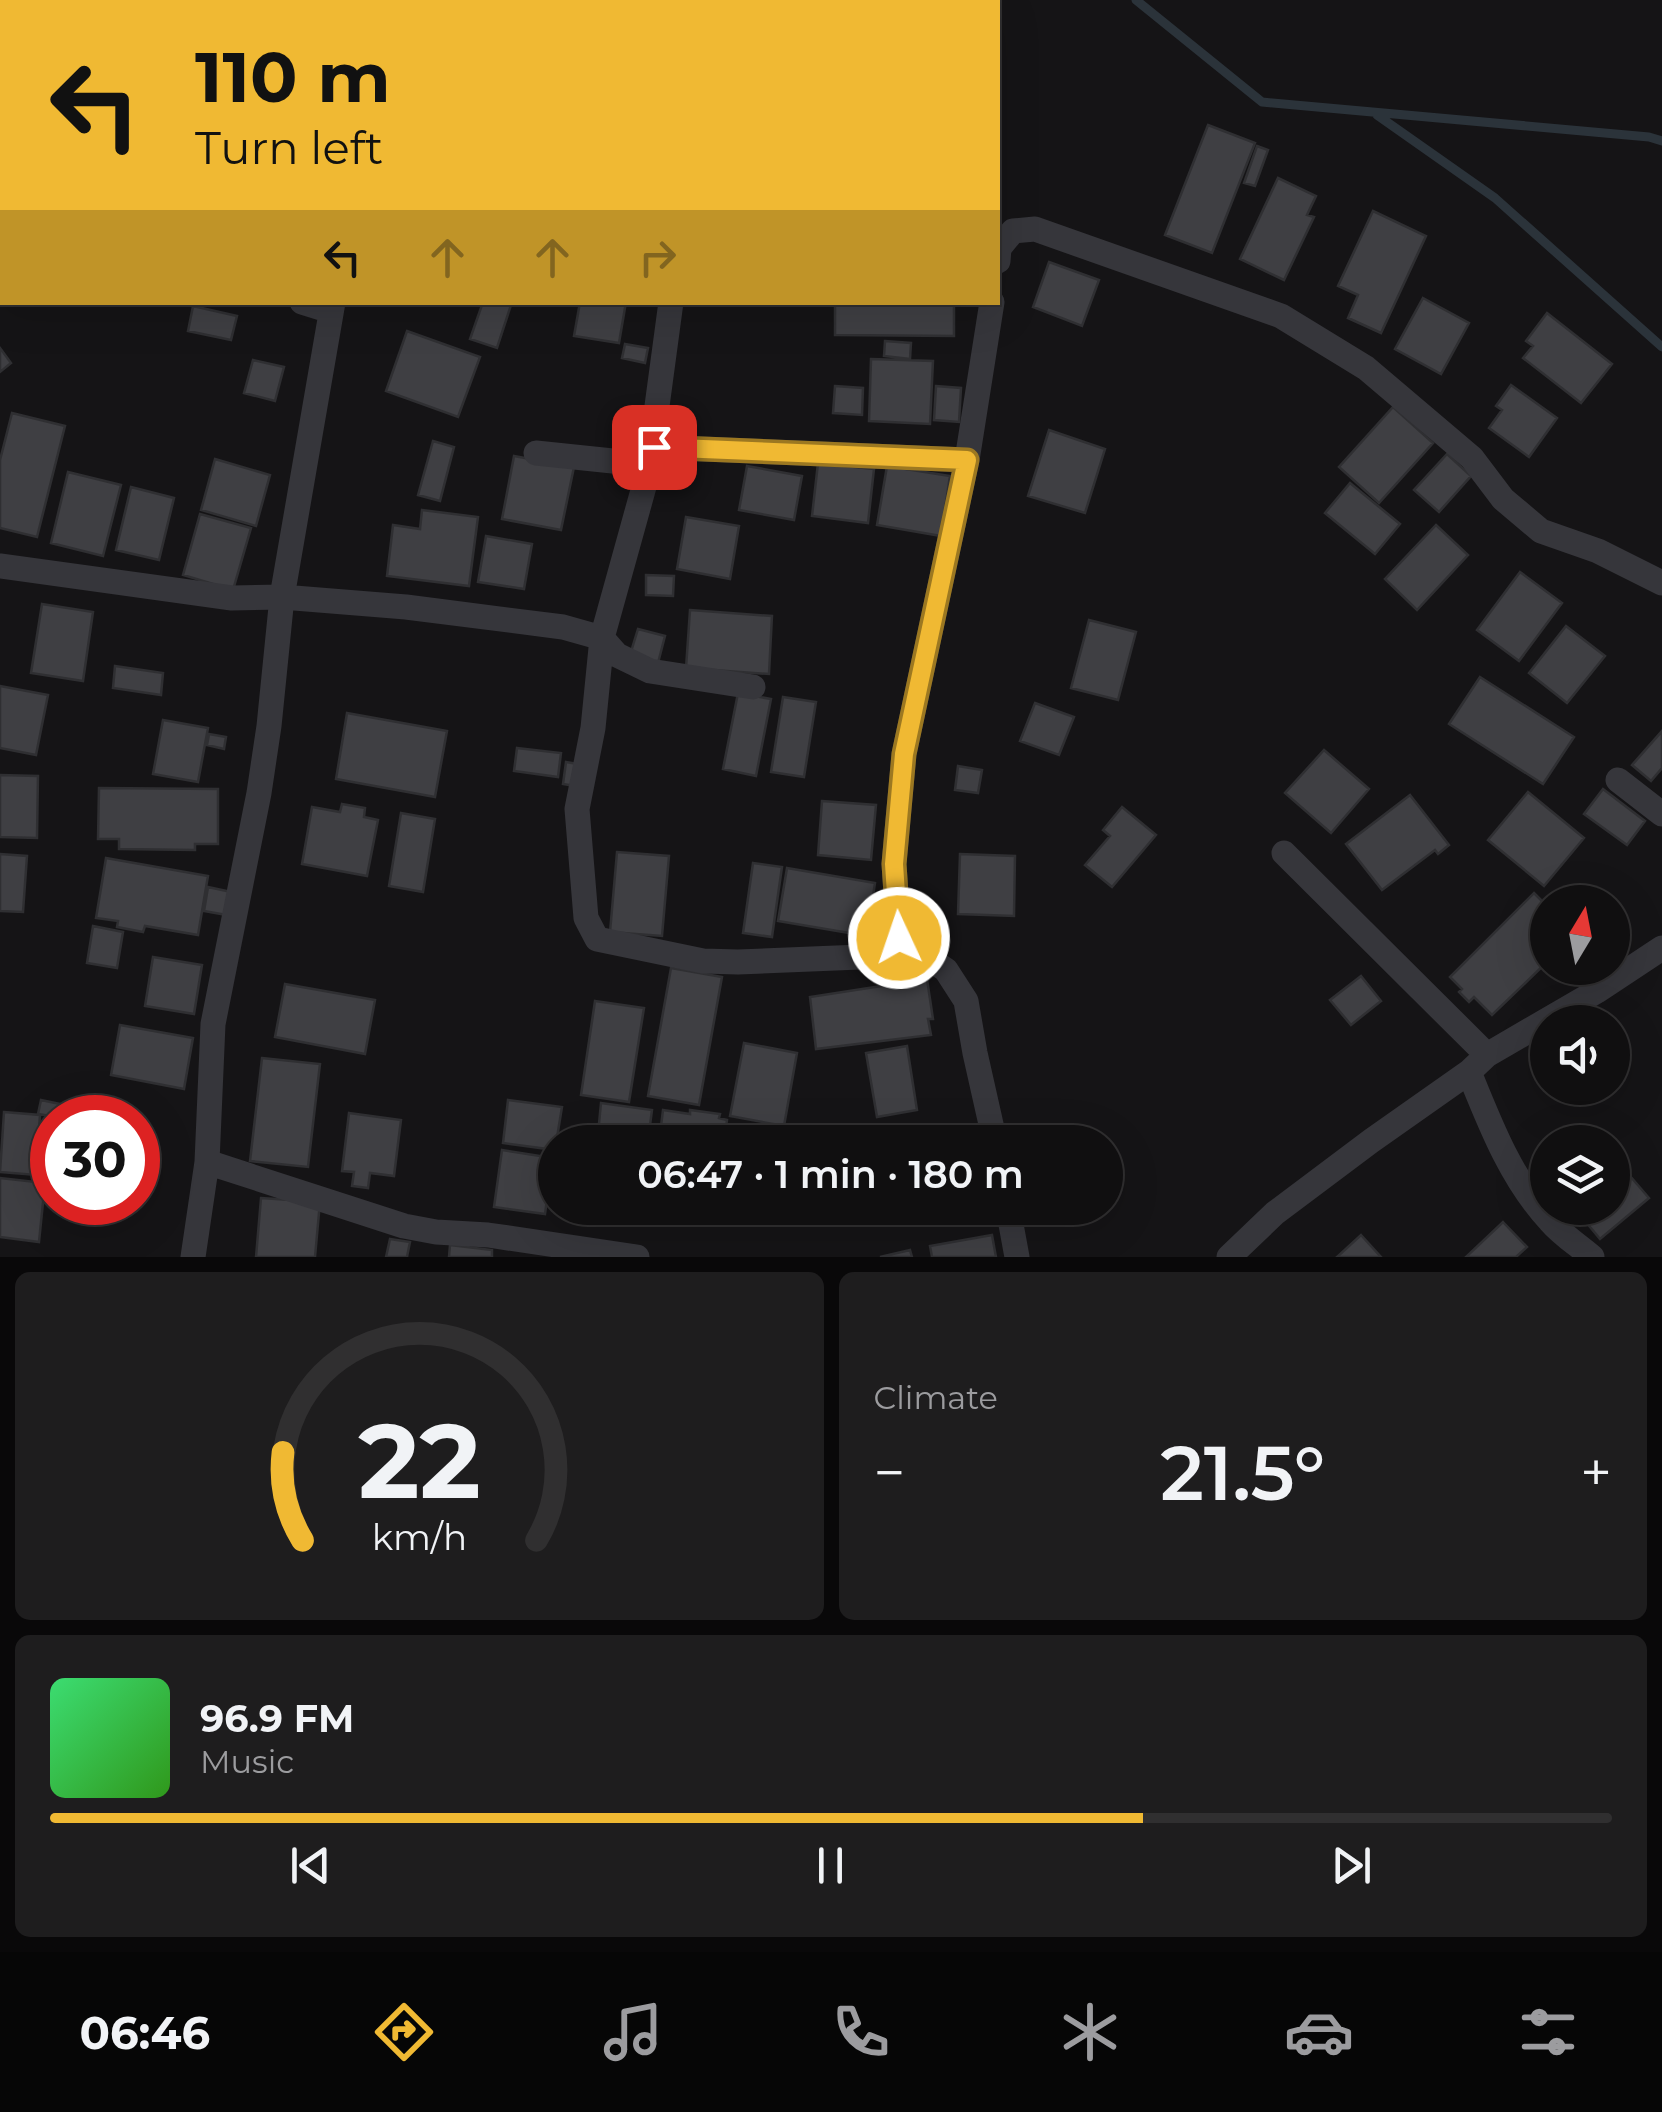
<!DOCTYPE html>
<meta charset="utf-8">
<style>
:root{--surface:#100f10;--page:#1e1d1e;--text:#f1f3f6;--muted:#9c9c9f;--line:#302f30;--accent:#f0b933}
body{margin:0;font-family:Montserrat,sans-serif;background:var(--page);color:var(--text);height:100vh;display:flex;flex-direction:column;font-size:38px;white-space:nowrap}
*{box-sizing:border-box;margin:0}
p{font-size:32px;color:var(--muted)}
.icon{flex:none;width:55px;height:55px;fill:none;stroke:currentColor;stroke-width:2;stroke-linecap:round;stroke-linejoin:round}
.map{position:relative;height:1257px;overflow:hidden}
.sheet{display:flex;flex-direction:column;gap:15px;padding:15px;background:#090809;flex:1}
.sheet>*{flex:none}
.top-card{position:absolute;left:0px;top:0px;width:1000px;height:305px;box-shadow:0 10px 40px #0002,0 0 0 2px var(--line);background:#f0b933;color:#111;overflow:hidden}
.needle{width:65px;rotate:10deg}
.controls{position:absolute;left:1530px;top:885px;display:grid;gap:20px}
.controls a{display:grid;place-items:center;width:100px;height:100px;border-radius:50%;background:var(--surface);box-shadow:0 10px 40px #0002,0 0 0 2px var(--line);font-size:50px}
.speed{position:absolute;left:30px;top:1095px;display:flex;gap:20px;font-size:50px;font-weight:700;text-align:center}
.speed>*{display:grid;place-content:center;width:130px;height:130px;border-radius:50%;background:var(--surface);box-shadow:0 10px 40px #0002,0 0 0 2px var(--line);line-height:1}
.speed .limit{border:15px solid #d22;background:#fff;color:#111}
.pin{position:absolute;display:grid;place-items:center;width:85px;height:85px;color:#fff;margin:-42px;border-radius:20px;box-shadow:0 5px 15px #0006}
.me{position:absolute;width:110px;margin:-55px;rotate:357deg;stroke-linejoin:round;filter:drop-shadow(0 0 8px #0008)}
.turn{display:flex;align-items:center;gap:35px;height:210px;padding:0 30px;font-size:45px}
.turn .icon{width:130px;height:130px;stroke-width:2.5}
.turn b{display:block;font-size:70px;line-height:85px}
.lanes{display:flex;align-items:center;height:95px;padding:0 30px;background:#0003;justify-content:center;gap:50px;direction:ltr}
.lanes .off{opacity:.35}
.big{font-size:75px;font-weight:600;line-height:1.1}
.sheet .tile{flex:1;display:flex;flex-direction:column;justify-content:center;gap:15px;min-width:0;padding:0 35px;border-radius:15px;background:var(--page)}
.sheet .dial{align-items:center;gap:0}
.dial svg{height:260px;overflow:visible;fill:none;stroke:var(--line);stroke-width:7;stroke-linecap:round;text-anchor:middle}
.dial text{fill:var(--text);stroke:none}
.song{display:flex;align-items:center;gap:30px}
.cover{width:120px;height:120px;border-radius:15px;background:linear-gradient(135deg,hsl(140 70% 55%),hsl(110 70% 35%))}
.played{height:10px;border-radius:5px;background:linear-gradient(90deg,var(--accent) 70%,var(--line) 70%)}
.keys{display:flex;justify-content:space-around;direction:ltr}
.heat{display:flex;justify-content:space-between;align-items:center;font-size:55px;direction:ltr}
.sheet .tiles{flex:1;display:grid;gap:15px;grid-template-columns:1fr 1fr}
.tile:last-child{grid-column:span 2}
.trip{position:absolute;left:538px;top:1125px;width:585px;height:100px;border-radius:50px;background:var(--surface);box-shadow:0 10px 40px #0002,0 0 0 2px var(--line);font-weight:600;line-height:100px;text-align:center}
.tabs{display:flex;height:160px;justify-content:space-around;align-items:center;background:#060606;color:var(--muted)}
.tabs .icon{width:70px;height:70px}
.tabs .selected{color:var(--accent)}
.tabs b{font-size:45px;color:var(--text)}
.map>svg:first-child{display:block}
</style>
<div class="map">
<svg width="1662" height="1257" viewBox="0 0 1662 1257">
<rect width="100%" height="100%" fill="#151416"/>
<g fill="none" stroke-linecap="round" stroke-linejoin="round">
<path stroke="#2b333a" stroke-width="9" d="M599,0L609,2
M1136,0L1262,102L1649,137L1662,141
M989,2L993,0
M1377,115L1495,198L1662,347"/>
</g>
<path fill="#3f3f43" stroke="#2f2f32" stroke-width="2.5" d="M1208,125L1255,143L1212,253L1165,235Z
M1257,146L1268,150L1255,186L1244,183Z
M1278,178L1316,196L1307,215L1314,217L1284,280L1240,259Z
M1373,211L1426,236L1381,333L1348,318L1358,295L1338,286Z
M1049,262L1099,280L1082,326L1033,307Z
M1423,298L1469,323L1441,374L1395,349Z
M483,302H512L497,348L470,339Z
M580,302H626L619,343L574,336Z
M835,302H954V336L835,335Z
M193,306L237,316L231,340L188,331Z
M1547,313L1612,364L1581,403L1523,358L1533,346L1526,341Z
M407,331L480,357L458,417L386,391Z
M885,341L911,343L910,359L884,356Z
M625,344L648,348L645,363L622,358Z
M0,348L11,363L0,372Z
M871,359L933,361L930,424L869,421Z
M253,360L284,367L275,401L244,393Z
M1511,385L1557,418L1529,457L1489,428L1502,410L1496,406Z
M835,386L863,388L862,415L833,413Z
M936,386L961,388L959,422L934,420Z
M1393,407L1433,443L1379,503L1339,467Z
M12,413L65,426L37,537L0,528V460Z
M1049,430L1105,449L1085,513L1028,496Z
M433,441L454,447L440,501L418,495Z
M1447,454L1471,476L1439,512L1414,490Z
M514,456L574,467L561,530L502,519Z
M215,459L270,475L256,526L201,510Z
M818,463L874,469L868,523L812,516Z
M747,466L802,476L794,520L739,510Z
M887,466L950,476L941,536L877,525Z
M68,472L121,485L103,556L51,543Z
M1350,483L1400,524L1375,554L1325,513Z
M131,487L174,498L159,560L116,550Z
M422,510L478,517L469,586L387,576L393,525L420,529Z
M200,514L251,528L233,590L183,575Z
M686,517L739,526L730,579L677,569Z
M1436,525L1468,555L1417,610L1385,579Z
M486,536L532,544L524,589L478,582Z
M1520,572L1562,603L1519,661L1477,630Z
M646,575L674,576L673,596L646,595Z
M42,604L93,612L83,681L31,673Z
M690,610L772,616L769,674L686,668Z
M1089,620L1136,632L1118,700L1071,688Z
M1566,626L1605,656L1567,703L1529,673Z
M638,629L665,636L658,663L630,655Z
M115,666L163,673L161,695L113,688Z
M1480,677L1574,737L1543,784L1449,724Z
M0,686L48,695L36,755L0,748Z
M738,693L771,699L756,776L723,769Z
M783,697L816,702L804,777L771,772Z
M1035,703L1074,717L1059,755L1020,741Z
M347,713L447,731L435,797L336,779Z
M163,720L208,728L198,782L153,774Z
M1662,731V768L1651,781L1632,765Z
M209,734L226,737L224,749L207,745Z
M517,748L561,753L558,777L514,771Z
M1324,750L1369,789L1331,833L1285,793Z
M566,762L584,765L581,787L563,784Z
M958,766L982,770L978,793L955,790Z
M0,775L38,776L37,838L0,837Z
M99,788L218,789V844H195V850L119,849V839H98Z
M1603,789L1645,821L1627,845L1584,814Z
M1528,792L1584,838L1544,886L1488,840Z
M1410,795L1449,845L1438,854L1435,850L1382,890L1346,844Z
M822,801L876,805L871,860L818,855Z
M342,804L365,808L364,817L378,820L367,876L302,864L312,807L340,812Z
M1122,807L1156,835L1112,887L1085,865L1110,836L1103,830Z
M401,813L435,819L423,892L389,886Z
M617,852L669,856L662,936L610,932Z
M0,854L27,856L23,912L0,911Z
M960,854L1015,856L1014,916L958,914Z
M106,858L208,876L198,935L145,926L143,932L117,927L118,921L96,918Z
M753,863L782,867L772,937L743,933Z
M787,868L875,883L867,936L778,921Z
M208,887L236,893L232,916L204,911Z
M1534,893L1548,907V961L1492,1015L1474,997L1469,1002L1459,992L1462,989L1450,977Z
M93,926L123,932L117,968L87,963Z
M153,957L202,965L194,1014L145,1006Z
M671,968L722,977L699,1105L648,1096Z
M1361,976L1381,1001L1351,1025L1330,1000Z
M927,979L933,1019H928L931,1035L816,1049L810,997Z
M285,984L375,1000L365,1054L275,1037Z
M595,1001L644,1008L629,1102L581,1095Z
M120,1025L193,1038L184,1089L111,1075Z
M744,1043L797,1053L784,1126L730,1116Z
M907,1046L917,1110L877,1117L866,1053Z
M262,1058L320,1064L308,1167L250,1161Z
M41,1100L65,1105L63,1118L38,1114Z
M508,1100L562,1107L555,1150L503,1143Z
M601,1103L652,1110L648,1141L598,1134Z
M663,1110L690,1114V1110L720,1114L719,1118L727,1120L724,1142H659Z
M4,1112L40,1115L36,1175L0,1172Z
M349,1113L401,1120L394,1176L370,1173L368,1188L352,1186L354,1172L342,1171Z
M571,1134L625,1142H569Z
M502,1150L553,1158L545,1214L494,1207Z
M1612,1155L1649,1198L1600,1239L1576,1210L1579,1208H1612Z
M0,1178L45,1183L39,1242L0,1237Z
M261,1198L320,1202L315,1257H256Z
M583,1208H611L610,1215L583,1211Z
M1503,1222L1527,1247L1516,1257H1466Z
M992,1235L996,1257H932L930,1246Z
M1361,1235L1381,1257H1337Z
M390,1239L410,1242L407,1257H386Z
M450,1245L492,1250V1257H449Z
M910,1250L912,1257H880Z"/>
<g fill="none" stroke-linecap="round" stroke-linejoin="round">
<path stroke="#36363b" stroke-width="25" d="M0,234H2
M998,261L999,248L1013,231L1035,229L1281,316L1366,368L1472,458L1503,499L1541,531L1598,551L1662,583
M302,302L331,311
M671,302L657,406L655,447L602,638L593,728L577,809L586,918L597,939L703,961L738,962L885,956L899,938L894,864L904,754L967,460L992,302
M655,447L967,460
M536,453L651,465
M0,566L232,598L282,597L406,607L563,627L602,638L617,655L650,671L753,687
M1618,780L1662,814
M1284,853L1487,1055
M899,938L946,970L966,1001L975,1053L995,1142
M1469,1072C1490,1124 1511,1179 1550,1221C1562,1235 1578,1245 1592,1257
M207,1162L404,1226L436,1232L488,1235L637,1257
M1008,1208L1017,1257
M193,1257L207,1162L213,1024L259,793L269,726L282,597L333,302
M1229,1257L1275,1213L1371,1141L1469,1072L1487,1055L1597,991L1662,948"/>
</g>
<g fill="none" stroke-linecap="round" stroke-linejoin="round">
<g stroke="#9c7821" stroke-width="25">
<path id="route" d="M654,447L967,460L904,754L894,864L899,938"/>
</g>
<use href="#route" stroke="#f0b933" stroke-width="18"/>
</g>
</svg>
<div class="controls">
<a><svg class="needle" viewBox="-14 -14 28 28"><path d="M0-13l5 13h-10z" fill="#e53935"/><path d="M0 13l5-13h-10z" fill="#9c9c9f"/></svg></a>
<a><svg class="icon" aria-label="sound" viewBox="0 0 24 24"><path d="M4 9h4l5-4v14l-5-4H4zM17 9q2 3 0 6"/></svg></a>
<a><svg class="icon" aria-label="layers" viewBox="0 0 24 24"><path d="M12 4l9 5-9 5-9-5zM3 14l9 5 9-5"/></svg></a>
</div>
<div class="speed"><div class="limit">30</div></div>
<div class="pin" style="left:654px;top:447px;background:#d93025"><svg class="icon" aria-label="arrive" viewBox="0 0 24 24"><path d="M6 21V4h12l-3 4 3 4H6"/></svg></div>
<svg class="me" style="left:899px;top:938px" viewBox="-20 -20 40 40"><circle r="17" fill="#f0b933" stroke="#fff" stroke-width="3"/><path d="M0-11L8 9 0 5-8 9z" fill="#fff"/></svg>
<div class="trip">06:47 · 1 min · 180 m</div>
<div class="top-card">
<div class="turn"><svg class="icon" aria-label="left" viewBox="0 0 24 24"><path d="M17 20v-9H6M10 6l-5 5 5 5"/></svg><div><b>110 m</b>Turn left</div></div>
<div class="lanes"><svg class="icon" aria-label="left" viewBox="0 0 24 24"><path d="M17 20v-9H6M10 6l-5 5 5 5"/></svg><svg class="icon off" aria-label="ahead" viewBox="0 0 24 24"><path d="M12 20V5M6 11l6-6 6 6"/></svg><svg class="icon off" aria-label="ahead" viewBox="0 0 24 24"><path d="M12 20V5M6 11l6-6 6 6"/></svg><svg class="icon off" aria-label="right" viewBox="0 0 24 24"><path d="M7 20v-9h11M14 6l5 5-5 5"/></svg></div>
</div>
</div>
<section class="sheet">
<div class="tiles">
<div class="tile dial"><svg viewBox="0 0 100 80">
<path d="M14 69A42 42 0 1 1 86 69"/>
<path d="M14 69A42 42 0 0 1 8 42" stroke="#f0b933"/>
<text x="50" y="56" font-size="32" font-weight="700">22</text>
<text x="50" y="72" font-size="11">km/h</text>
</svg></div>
<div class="tile"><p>Climate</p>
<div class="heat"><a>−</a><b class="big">21.5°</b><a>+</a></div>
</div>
<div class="tile">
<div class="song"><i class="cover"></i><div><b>96.9 FM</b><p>Music</p></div></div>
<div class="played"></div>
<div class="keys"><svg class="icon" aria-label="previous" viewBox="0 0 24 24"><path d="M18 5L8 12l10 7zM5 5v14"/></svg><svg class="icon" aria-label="pause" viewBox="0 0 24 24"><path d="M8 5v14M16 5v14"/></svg><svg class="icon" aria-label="next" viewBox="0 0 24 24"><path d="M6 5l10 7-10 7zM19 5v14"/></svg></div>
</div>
</div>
</section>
<nav class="tabs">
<b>06:46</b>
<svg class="icon selected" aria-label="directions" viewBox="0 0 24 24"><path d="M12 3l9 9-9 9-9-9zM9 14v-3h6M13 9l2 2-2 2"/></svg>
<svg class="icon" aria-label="music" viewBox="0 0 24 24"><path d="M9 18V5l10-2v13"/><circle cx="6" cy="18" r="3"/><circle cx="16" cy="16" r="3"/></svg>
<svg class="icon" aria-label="phone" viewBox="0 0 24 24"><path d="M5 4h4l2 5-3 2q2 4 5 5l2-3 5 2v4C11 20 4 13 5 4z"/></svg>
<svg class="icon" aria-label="climate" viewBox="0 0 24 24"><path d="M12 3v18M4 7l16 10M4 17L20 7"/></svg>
<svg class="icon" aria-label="car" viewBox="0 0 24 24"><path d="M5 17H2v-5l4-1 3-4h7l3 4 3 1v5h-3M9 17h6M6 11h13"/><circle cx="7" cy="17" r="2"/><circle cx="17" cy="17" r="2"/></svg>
<svg class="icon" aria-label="filters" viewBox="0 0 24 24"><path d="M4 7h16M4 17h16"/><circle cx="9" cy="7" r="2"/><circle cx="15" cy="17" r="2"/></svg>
</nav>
